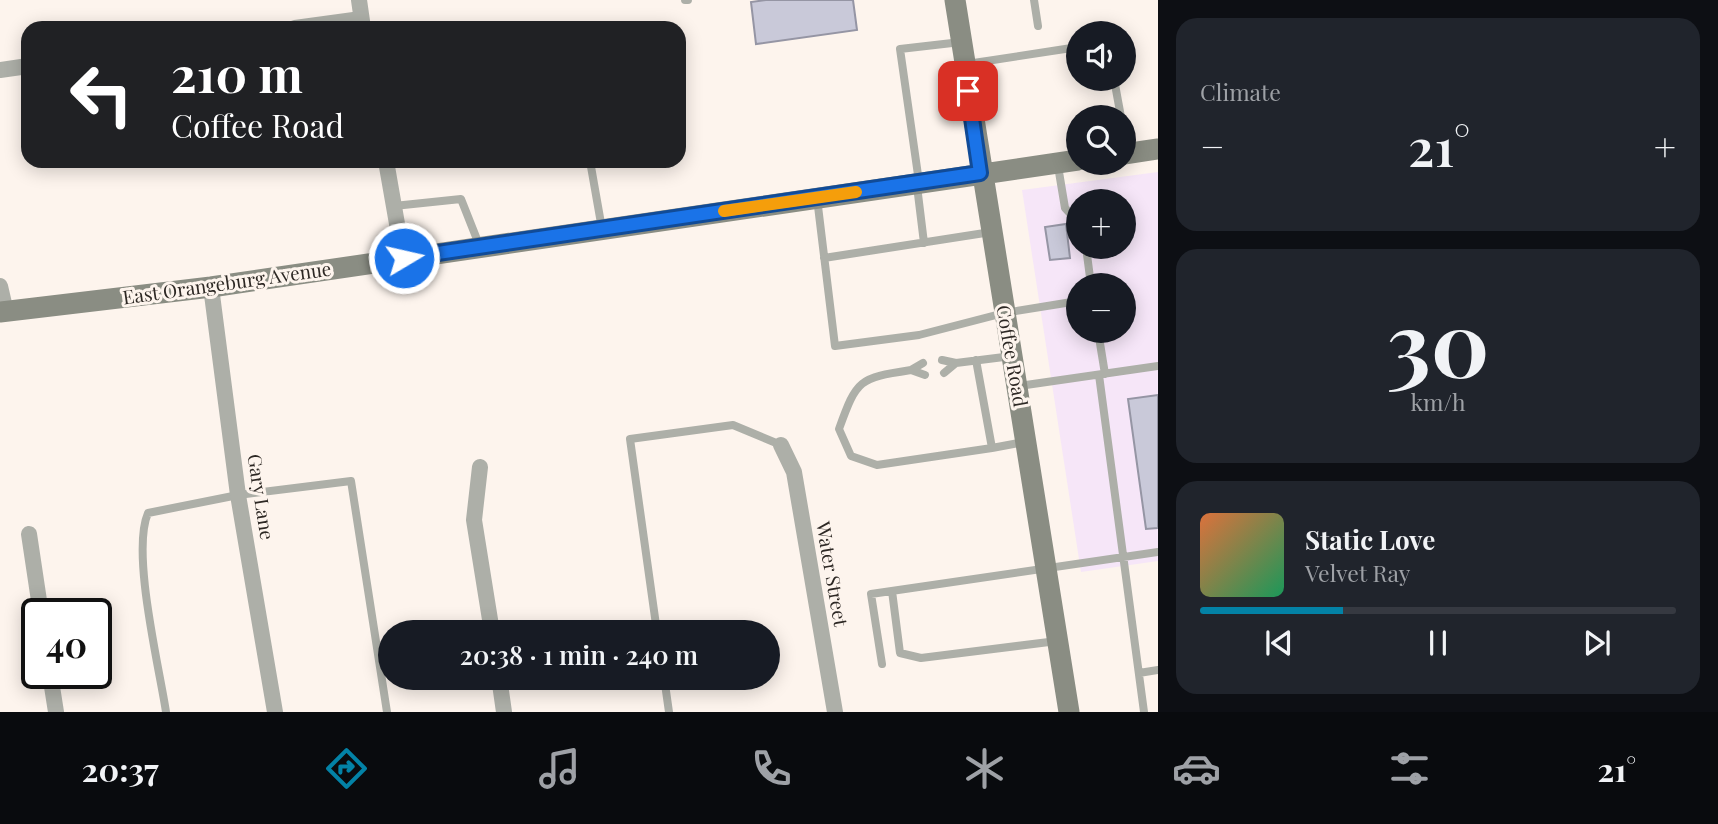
<!DOCTYPE html>
<meta charset="utf-8">
<style>
:root{--surface:#171b24;--page:#20242c;--text:#f1f3f6;--muted:#9ea1a6;--line:#363941;--accent:#0382a6}
body{margin:0;font-family:"Playfair Display",serif;background:var(--page);color:var(--text);height:100vh;display:flex;flex-direction:column;font-size:26px;white-space:nowrap}
*{box-sizing:border-box;margin:0}
p{font-size:23px;color:var(--muted)}
.icon{flex:none;width:38px;height:38px;fill:none;stroke:currentColor;stroke-width:2;stroke-linecap:round;stroke-linejoin:round}
.map{position:relative;flex:1;overflow:hidden}
.panel{display:flex;flex-direction:column;gap:18px;padding:18px;background:#0d0f14;width:560px}
.panel>*{flex:none}
.guide{position:absolute;left:21px;top:21px;width:665px;height:147px;border-radius:21px;box-shadow:0 4px 18px #0003;background:#202124;color:#fff;overflow:hidden}
.controls{position:absolute;left:1066px;top:21px;display:grid;gap:14px}
.controls a{display:grid;place-items:center;width:70px;height:70px;border-radius:50%;background:var(--surface);box-shadow:0 4px 18px #0003;font-size:35px}
.speed{position:absolute;left:21px;top:598px;display:flex;gap:14px;font-size:35px;font-weight:700;text-align:center}
.speed>*{display:grid;place-content:center;width:91px;height:91px;border-radius:50%;background:var(--surface);box-shadow:0 4px 18px #0003;line-height:1}
.speed .limit{border:4px solid #111;border-radius:10px;background:#fff;color:#111}
.pin{position:absolute;display:grid;place-items:center;width:60px;height:60px;color:#fff;margin:-30px;border-radius:14px;box-shadow:0 4px 10px #0006}
.me{position:absolute;width:77px;margin:-38px;rotate:81deg;stroke-linejoin:round;filter:drop-shadow(0 0 5px #0008)}
.turn{display:flex;align-items:center;gap:24px;height:147px;padding:0 35px;font-size:32px}
.turn .icon{width:91px;height:91px;stroke-width:2.5}
.turn b{display:block;font-size:49px;line-height:60px}
.big{font-size:52px;font-weight:600;line-height:1.1}
.panel .card{flex:1;display:flex;flex-direction:column;justify-content:center;gap:10px;min-width:0;padding:0 24px;border-radius:21px;background:var(--page)}
.panel .dial{align-items:center;gap:0}
.dial b{font-size:91px;line-height:1}
.song{display:flex;align-items:center;gap:21px}
.cover{width:84px;height:84px;border-radius:10px;background:linear-gradient(135deg,hsl(20 70% 55%),hsl(150 70% 35%))}
.played{height:7px;border-radius:4px;background:linear-gradient(90deg,var(--accent) 30%,var(--line) 30%)}
.keys{display:flex;justify-content:space-around;direction:ltr}
.heat{display:flex;justify-content:space-between;align-items:center;font-size:38px;direction:ltr}
.trip{position:absolute;left:378px;top:620px;width:402px;height:70px;border-radius:35px;background:var(--surface);box-shadow:0 4px 18px #0003;font-weight:600;line-height:70px;text-align:center}
.tabs{display:flex;height:112px;justify-content:space-around;align-items:center;background:#090b0e;color:var(--muted)}
.tabs .icon{width:49px;height:49px}
.tabs .active{color:var(--accent)}
.tabs b{font-size:32px;color:var(--text)}
main{display:flex;flex:1;min-height:0}
.map>svg:first-child{display:block}
</style>
<main>
<div class="map">
<svg width="1158" height="712" viewBox="0 0 1158 712">
<rect width="100%" height="100%" fill="#fdf4ed"/>
<path fill="#f6e6f8" fill-rule="evenodd" d="M1158,172V561L1081,572L1022,190ZM1078,201H1124V247H1078ZM1078,285H1124V331H1078Z"/>
<path fill="#c9c9d9" stroke="#9595a4" stroke-width="2" d="M766,0H853L857,30L756,44L751,2Z
M1066,224L1070,258L1050,260L1045,227Z
M1158,395V528L1146,529L1128,399Z"/>
<g fill="none" stroke-linecap="round" stroke-linejoin="round">
<path stroke="#adafa8" stroke-width="8" d="M685,0H688
M1034,0L1038,26
M967,64L1078,47
M1114,79L1121,117
M1124,133L1126,151
M590,161L602,229
M1058,166L1065,208L1078,222
M919,182L900,49L961,42
M917,186L924,243
M817,198L835,346L919,335L1004,313L1078,301
M394,206L461,199L480,247
M1086,247L1091,285
M824,258L991,232
M1098,331L1105,374
M942,360L956,363
M923,363L911,370L925,375
M911,370C859,378 857,379 839,429L851,456L877,465L992,448L976,360
M944,373L956,363L1012,356
M1099,375L1144,712
M1019,386L1158,366
M992,448L1024,442
M892,591L900,653L921,658L1057,641
M657,632L630,439L733,425L781,445
M882,664L871,594L1158,552
M1139,673L1158,670
M664,677L669,712
M166,712C159,666 131,552 148,513L238,495L351,481L387,712"/>
<path stroke="#adafa8" stroke-width="16" d="M359,0L363,28
M295,28L361,19
M0,70L28,66
M386,161L403,258
M0,286L6,312
M211,287L238,495L275,712
M781,445L794,472L835,712
M480,467L474,520L492,632
M29,534L41,614
M50,674L56,712
M499,677L504,712"/>
<path stroke="#8a8d83" stroke-width="21" d="M955,0L1069,712
M1124,154L1158,149
M0,312L211,287L1078,160"/>
</g>
<g fill="none" stroke-linecap="round" stroke-linejoin="round">
<g stroke="#114b97" stroke-width="18">
<path id="route" d="M404,258L980,173L968,91"/>
</g>
<use href="#route" stroke="#1a73e8" stroke-width="12"/>
<path stroke="#f59e0b" stroke-width="12" d="M724,211L856,192"/>
</g>
<g text-anchor="middle" stroke-width="6" stroke-linejoin="round" paint-order="stroke">
<g font-size="19" fill="#2d2824" stroke="#fdf4ed">
<text transform="translate(227 283) rotate(-8)" y="7">East Orangeburg Avenue</text>
<text transform="translate(1012 356) rotate(80)" y="7">Coffee Road</text>
<text transform="translate(261 497) rotate(81)" y="7">Gary Lane</text>
<text transform="translate(832 574) rotate(80)" y="7">Water Street</text>
</g>
</g>
</svg>
<div class="controls">
<a><svg class="icon" aria-label="sound" viewBox="0 0 24 24"><path d="M4 9h4l5-4v14l-5-4H4zM17 9q2 3 0 6"/></svg></a>
<a><svg class="icon" aria-label="search" viewBox="0 0 24 24"><circle cx="10" cy="10" r="6"/><path d="M15 15l6 6"/></svg></a>
<a>+</a>
<a>−</a>
</div>
<div class="speed"><div class="limit">40</div></div>
<div class="pin" style="left:968px;top:91px;background:#d93025"><svg class="icon" aria-label="arrive" viewBox="0 0 24 24"><path d="M6 21V4h12l-3 4 3 4H6"/></svg></div>
<svg class="me" style="left:404px;top:258px" viewBox="-20 -20 40 40"><circle r="17" fill="#1a73e8" stroke="#fff" stroke-width="3"/><path d="M0-11L8 9 0 5-8 9z" fill="#fff"/></svg>
<div class="trip">20:38 · 1 min · 240 m</div>
<div class="guide">
<div class="turn"><svg class="icon" aria-label="left" viewBox="0 0 24 24"><path d="M17 20v-9H6M10 6l-5 5 5 5"/></svg><div><b>210 m</b>Coffee Road</div></div>
</div>
</div>
<section class="panel">
<div class="card"><p>Climate</p>
<div class="heat"><a>−</a><b class="big">21°</b><a>+</a></div>
</div>
<div class="card dial"><b>30</b><p>km/h</p></div>
<div class="card">
<div class="song"><i class="cover"></i><div><b>Static Love</b><p>Velvet Ray</p></div></div>
<div class="played"></div>
<div class="keys"><svg class="icon" aria-label="previous" viewBox="0 0 24 24"><path d="M18 5L8 12l10 7zM5 5v14"/></svg><svg class="icon" aria-label="pause" viewBox="0 0 24 24"><path d="M8 5v14M16 5v14"/></svg><svg class="icon" aria-label="next" viewBox="0 0 24 24"><path d="M6 5l10 7-10 7zM19 5v14"/></svg></div>
</div>
</section>
</main>
<nav class="tabs">
<b>20:37</b>
<svg class="icon active" aria-label="directions" viewBox="0 0 24 24"><path d="M12 3l9 9-9 9-9-9zM9 14v-3h6M13 9l2 2-2 2"/></svg>
<svg class="icon" aria-label="music" viewBox="0 0 24 24"><path d="M9 18V5l10-2v13"/><circle cx="6" cy="18" r="3"/><circle cx="16" cy="16" r="3"/></svg>
<svg class="icon" aria-label="phone" viewBox="0 0 24 24"><path d="M5 4h4l2 5-3 2q2 4 5 5l2-3 5 2v4C11 20 4 13 5 4z"/></svg>
<svg class="icon" aria-label="climate" viewBox="0 0 24 24"><path d="M12 3v18M4 7l16 10M4 17L20 7"/></svg>
<svg class="icon" aria-label="car" viewBox="0 0 24 24"><path d="M5 17H2v-5l4-1 3-4h7l3 4 3 1v5h-3M9 17h6M6 11h13"/><circle cx="7" cy="17" r="2"/><circle cx="17" cy="17" r="2"/></svg>
<svg class="icon" aria-label="filters" viewBox="0 0 24 24"><path d="M4 7h16M4 17h16"/><circle cx="9" cy="7" r="2"/><circle cx="15" cy="17" r="2"/></svg>
<b>21°</b>
</nav>
